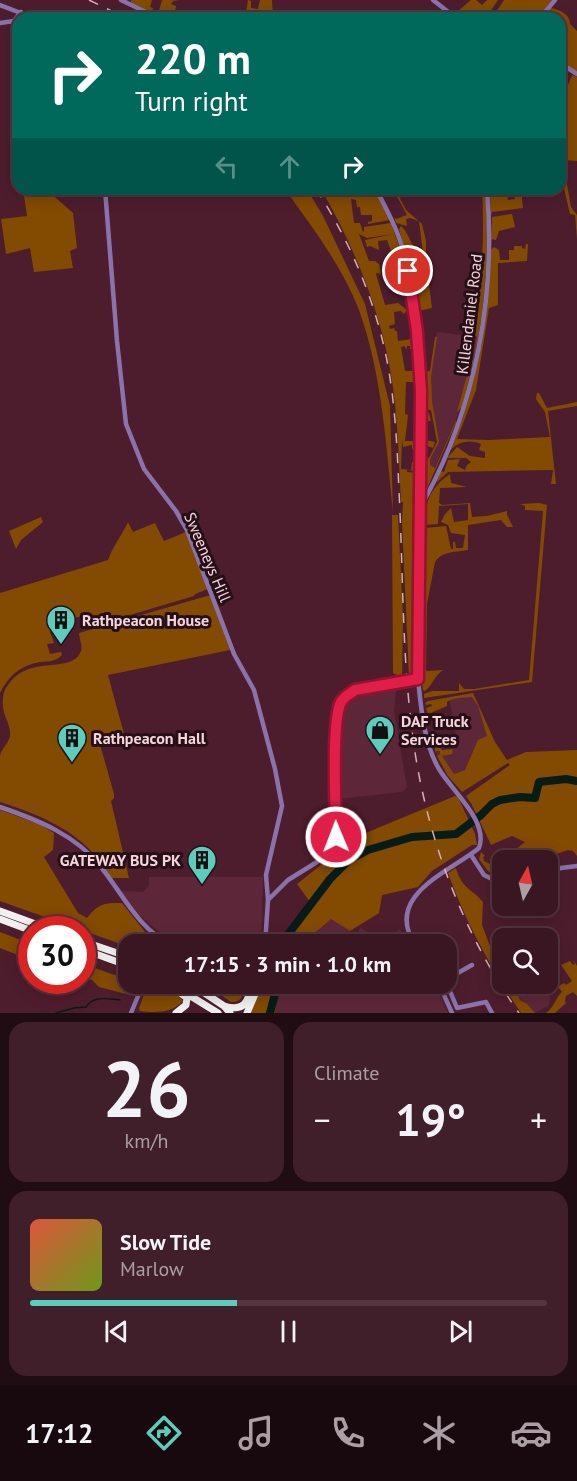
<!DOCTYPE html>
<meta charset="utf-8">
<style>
:root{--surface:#3a1622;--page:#411f2a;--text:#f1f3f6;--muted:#ab9fa5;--line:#543540;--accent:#5acebd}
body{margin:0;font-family:"PT Sans",sans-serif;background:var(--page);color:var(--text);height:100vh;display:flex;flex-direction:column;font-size:22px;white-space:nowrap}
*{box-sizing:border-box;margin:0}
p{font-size:20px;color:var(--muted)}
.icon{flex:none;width:33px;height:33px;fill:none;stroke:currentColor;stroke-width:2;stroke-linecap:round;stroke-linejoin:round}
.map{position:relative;height:1013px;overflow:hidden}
.side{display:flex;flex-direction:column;gap:9px;padding:9px;background:#200c13;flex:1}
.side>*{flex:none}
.top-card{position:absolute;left:12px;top:12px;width:554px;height:183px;border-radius:18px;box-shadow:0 3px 15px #0003,0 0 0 2px var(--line);background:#00695c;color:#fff;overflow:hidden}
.needle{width:39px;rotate:8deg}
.fabs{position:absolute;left:492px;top:850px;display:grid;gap:12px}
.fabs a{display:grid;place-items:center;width:66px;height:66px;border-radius:12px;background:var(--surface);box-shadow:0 3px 15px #0003,0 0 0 2px var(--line);font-size:30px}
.speed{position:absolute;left:18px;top:916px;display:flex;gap:12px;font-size:30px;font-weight:700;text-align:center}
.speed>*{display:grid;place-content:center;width:78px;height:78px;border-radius:50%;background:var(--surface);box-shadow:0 3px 15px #0003,0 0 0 2px var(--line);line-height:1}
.speed .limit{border:9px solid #d22;background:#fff;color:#111}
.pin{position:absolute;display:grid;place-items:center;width:51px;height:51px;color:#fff;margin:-26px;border:3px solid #fff;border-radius:50%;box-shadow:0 2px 6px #0007}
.me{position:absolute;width:66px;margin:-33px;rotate:359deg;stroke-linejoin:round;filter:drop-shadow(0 0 4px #0008)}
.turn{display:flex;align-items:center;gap:21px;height:126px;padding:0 24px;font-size:27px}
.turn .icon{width:78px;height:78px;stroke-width:2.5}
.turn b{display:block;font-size:42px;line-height:51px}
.lanes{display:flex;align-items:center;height:57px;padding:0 24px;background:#0003;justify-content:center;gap:30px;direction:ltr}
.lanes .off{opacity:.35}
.big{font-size:45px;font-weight:700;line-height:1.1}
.side .tile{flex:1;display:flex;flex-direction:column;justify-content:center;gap:9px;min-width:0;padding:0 21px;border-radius:18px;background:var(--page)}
.side .dial{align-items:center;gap:0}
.dial b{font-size:78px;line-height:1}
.song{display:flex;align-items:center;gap:18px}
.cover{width:72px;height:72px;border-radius:9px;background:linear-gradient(135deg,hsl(10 70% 55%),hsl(80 70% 35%))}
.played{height:6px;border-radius:3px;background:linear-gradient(90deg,var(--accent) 40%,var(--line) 40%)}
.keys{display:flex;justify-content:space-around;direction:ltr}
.heat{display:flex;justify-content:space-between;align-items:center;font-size:33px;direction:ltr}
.side .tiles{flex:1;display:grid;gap:9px;grid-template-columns:1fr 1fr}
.tile:last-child{grid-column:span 2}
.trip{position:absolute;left:118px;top:934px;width:339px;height:60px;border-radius:18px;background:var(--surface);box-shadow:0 3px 15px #0003,0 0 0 2px var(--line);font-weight:700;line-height:60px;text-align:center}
.tab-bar{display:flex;height:96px;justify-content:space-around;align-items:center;background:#17090e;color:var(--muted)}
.tab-bar .icon{width:42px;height:42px}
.tab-bar .active{color:var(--accent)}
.tab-bar b{font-size:27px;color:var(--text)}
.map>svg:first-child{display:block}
</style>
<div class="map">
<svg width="577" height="1013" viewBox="0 0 577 1013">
<rect width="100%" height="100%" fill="#4e1d2d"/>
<path fill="#5e2739" d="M437,332L477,337L473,362L460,409L434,469L429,468V458L437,442L429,377Z
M396,689L394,711L407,788L401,792L339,799V747L343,707L352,698L361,695Z
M473,693L494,749L491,751L476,747L465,770L448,776L435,751L458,748L449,697Z
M149,877H263L261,945H179L169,940L139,915L121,891L143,892L149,886Z
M331,919L350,931L353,942L360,928L379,938H386L400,929L409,945H292L324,926Z
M280,984H435L448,1013H275Z
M523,984H541L550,997L549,1005L535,1013L516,995L515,990Z"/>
<path fill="#834a02" d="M131,0H152L150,7L153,8L152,12L158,14L162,0H179L173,1L171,4L176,6L174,18H161L131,3Z
M248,0L251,1V8L258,9L260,0H272L273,18H245Z
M471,0H476L482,5L487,0H498L486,18H459L458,11Z
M504,0H552L537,18H516L504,10L502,12L503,18H492Z
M551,8C560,10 570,14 570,24L577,31V73L560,61V46L563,47L566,34L560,31V18H542Z
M572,75L577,77V161L565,160L563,162L571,207L577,215V239L575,215L570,214L560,171V105Z
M285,189H307L323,216L365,304L390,406L393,512C386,444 382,374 359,310C342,266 312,227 285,189Z
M321,189H375L390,220L368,224V222L372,221V215H361L360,207H357L356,200L351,199L354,223H360L363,232L364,231V227L391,223L401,252L396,253L391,251L387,240L378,241L379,250L370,246L367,247L365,240L393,234L367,238L359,234L369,261H375L379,264L381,274L377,273L376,274L385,305L398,303L407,310L404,314L401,311L394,312L395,324L389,326L390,329L394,328L395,331H397L398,341L413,339L414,349H410V346H407V349L404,346L401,347L405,371H417L418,382H406L405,414L408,415L405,441H416L417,448L412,449V445L403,447L402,440L401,469L411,470L412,462H417V471L407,470V472L418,473L416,665L414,674L409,676L402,523L403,502H401C399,463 398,425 393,387C383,316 356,250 321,189Z
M393,189H395L406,210L422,224L426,241V262L432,308L418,311L415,289L428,288L425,272L417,273L414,275L415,280H413L416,284L414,286L399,229L401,226C407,231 410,241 414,247L411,249L412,253H423L419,221L410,218L406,219L407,226L396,223L394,217L396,219L407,215Z
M482,189H485C491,264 483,335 462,407L457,412L470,364L466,362V359L473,361L477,337L475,336C481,288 485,238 482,189Z
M517,189H521L523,208L492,212L491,215L490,196L507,193L508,200L515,199L514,193Z
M47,190L73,213L77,248L70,251L73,268L34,272L30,248L6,254L1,219L27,216L24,195Z
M512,214L515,227L499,231L496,240L491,239L492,217Z
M526,244H528L527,261L498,263V305L489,308L476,390L457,439L489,440L550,437L545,412L536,399L537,393H539L547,408L577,402V406L548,411L556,484H551L553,470L448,472L436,483L441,471L444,472L448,460L460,459L457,466L465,470L467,465L471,462L466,458H447L457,447L470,456L485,458V452L479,450L481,444C468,439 457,442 449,452C479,387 486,320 491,250L494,247L499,250L500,260H509V250H514V246H522V248L525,249Z
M435,337H437L431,377L432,401L439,442L430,459V465L435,468L456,420V423L426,491L424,490V437L425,440L435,442L433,448L425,445V457L429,458L437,442L431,410H425L426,412L429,413L431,421H427V432L425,433L424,405H427V400L424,399V372L430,371Z
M450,474L451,483L467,487L440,488L439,503L442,505L470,503L472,517L487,516L507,511V515L513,527H507L501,520L468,525V550C456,552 442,551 435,562L427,604L426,670L427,671L443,670C434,676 433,685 425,691L423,690L421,672L425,528L446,526L451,549H453V542H455L456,548H463L465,535L451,533L448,525L441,522L445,514L451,508L454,522L468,520V504L439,506L438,524L425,525L424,524C426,500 430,488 450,474Z
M539,503L547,505L532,682L424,698V694L432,691H459V683L464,689H474L529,680L543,511L525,510V506L520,504Z
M392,515H398L403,618L402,678L393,673Z
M41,517L43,522L21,540L16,549L9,531Z
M128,522L133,532L155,523L164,541L186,532L208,589L195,594L194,596L86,628L85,626L92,624L89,614L50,625L52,631L50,632L54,643L47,644L50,654L61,652L62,655C55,662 49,661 40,662C21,665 8,676 0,693V593L108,560C113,546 122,535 128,522Z
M207,596H210L230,650L108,675L124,734L99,741L114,794V798L111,801L129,878H112C105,870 100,860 92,852C68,826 34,813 0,802C0,787 0,770 0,756C1,748 12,741 10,731C7,715 0,713 4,692C24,650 71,677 81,651C83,645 79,639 79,633Z
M473,693L495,742L507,760L526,752L577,750V856L573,851L568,850L542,859L540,858L538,861H502V873L494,876L488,871L479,859L481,852L485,856L483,857L484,861L490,864L515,850L525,842L512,836L491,845L472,805L466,796L510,765L508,763L462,792L448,776L437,756L440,754V751H435L434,743L440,744L442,750L453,749L452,754L442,756L454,774L465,770L478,740L487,736L478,706L472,697C463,698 453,697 447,702V706L428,714L426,708L432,706L431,704L426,705L425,703L428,701Z
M455,796L458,797L475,834L477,845H472L432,871L418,887L382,895L379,913L350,931L331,919C319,931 298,945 281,945L301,920L310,902L297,884L356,837Z
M0,810L39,824L54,833L53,850L44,857L78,913L87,918C99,903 104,903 122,903L153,942L152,945H129V947L0,901Z
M456,868C462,889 470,887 483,902L482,925L490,946L502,962V984H521L515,990L520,1000L527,1004L535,1013H521C491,968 466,923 448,873Z
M0,932L31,944V960L0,948Z
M573,959L577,966V996L573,992L566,996L565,1001L566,1003L555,1013H546C555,1007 556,996 562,992L556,984L558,983L559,986L564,983L566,985L572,981L561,965L570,961L573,965L575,964Z
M83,964L129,980V984H139L134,996L99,987L92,980L83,977Z
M148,984C159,984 177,992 183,1001C173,1013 154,1013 140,1011L139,1008Z
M205,984H244C245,993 242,1003 231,1002Z
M263,992L278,995L275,1013H251C253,1004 255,997 263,992Z"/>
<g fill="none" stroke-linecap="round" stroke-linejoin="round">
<path stroke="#061c18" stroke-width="1.5" d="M56,1013L74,1008L86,1007C94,995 107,999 120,1000"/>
<path stroke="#061c18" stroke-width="8" d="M280,945L330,879L349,860L368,850L412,837L456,834L481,815L492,804L500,800L520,797L535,798L539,782L566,779L577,781
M270,1013L275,994"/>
<path stroke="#8a73ad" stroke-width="4.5" d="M121,0L158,18
M433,0L456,18
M0,5L34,18
M540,18L555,0
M0,23L14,21L21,12
M560,63L577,74
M105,189L117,341L126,424L144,469L176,511L187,530L234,654L254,690L275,769L282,806L266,875L268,900
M376,189C384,204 392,219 398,235C417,287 420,348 421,403L418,679C421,708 424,744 439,769C451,790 489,821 479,848C450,872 383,895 415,945
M420,500L425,499C476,405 496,296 487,189
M0,807C38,820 76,835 101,867C124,896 138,928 171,945
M471,855L484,875L502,884
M548,872L561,868L577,866
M265,945L268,900L288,880L317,862L329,849L336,837C337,810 330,722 342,702C345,696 350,694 355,690L418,679
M428,945V941L435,936
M447,979L472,965
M439,984L452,1013
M447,984L457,1008L486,1002L492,1013
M131,1013L143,984"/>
<path stroke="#f0f0f0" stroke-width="7" d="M0,911L52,930
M0,919L32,931
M82,941L129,957
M82,949L129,966
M163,984L179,992L187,998L186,1005L176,1013
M171,984L218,1013
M191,984L224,1006L230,1013
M224,1006C244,1012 248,1003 252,984
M247,1013L258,987"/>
<path stroke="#d3afb8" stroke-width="1.5" stroke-dasharray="10 10" stroke-linecap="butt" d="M89,0L126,18
M316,189C348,238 372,293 385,351C395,397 397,444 399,491C403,568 402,646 411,722C422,825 459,928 519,1013"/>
</g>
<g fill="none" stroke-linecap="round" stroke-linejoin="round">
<g stroke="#92132f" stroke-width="15">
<path id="route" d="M336,837C336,811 331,721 341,702C345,696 350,694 355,690L418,679L421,391L417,331L408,271"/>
</g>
<use href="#route" stroke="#e11d48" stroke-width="10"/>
</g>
<defs>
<g id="building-pin" transform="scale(1.5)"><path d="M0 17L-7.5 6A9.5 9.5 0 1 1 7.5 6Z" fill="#5acebd" stroke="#261017"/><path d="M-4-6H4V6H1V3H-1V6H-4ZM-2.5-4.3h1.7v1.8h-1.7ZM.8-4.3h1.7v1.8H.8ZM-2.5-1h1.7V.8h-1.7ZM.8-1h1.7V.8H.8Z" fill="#111"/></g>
<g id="shop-pin" transform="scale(1.5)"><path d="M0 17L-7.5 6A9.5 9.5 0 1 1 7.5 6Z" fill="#5acebd" stroke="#261017"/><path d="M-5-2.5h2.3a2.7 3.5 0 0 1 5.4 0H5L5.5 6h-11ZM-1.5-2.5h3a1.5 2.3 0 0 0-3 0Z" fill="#111"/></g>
</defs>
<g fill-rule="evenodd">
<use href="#building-pin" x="61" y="620"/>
<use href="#shop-pin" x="380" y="730"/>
<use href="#building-pin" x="72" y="738"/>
<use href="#building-pin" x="202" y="860"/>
</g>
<g text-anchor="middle" stroke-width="6" stroke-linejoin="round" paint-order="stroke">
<g font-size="16" fill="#f5d4dc" stroke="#261017">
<text transform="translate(469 314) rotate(-83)" y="6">Killendaniel Road</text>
<text transform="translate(208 557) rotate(67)" y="6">Sweeneys Hill</text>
</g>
<g font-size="16" font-weight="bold" fill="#f5d4dc" stroke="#261017" text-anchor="start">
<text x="82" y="626">Rathpeacon House</text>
<text x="401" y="727">DAF Truck<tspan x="401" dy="18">Services</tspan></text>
<text x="93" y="744">Rathpeacon Hall</text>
<text x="181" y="866" text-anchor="end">GATEWAY BUS PK</text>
</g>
</g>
</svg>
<div class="fabs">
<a><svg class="needle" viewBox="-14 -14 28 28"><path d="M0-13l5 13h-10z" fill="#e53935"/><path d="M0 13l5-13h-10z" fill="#ab9fa5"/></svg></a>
<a><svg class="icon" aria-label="search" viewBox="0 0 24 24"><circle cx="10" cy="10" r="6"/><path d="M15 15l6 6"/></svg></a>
</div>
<div class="speed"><div class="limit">30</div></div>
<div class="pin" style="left:408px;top:271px;background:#d93025"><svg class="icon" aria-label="arrive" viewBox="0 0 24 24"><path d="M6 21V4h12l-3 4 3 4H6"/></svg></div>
<svg class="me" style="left:336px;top:837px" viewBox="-20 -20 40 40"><circle r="17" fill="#e11d48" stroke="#fff" stroke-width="3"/><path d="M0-11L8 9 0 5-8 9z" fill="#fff"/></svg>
<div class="trip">17:15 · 3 min · 1.0 km</div>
<div class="top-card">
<div class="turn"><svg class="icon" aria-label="right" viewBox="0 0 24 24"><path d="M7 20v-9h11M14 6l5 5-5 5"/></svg><div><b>220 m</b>Turn right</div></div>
<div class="lanes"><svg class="icon off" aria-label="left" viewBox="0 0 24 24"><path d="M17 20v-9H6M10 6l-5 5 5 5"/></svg><svg class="icon off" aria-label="ahead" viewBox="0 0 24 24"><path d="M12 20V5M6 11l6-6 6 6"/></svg><svg class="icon" aria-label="right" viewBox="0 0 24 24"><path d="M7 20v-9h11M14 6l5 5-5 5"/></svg></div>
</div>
</div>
<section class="side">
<div class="tiles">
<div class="tile dial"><b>26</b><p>km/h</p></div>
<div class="tile"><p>Climate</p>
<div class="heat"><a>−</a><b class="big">19°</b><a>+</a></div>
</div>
<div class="tile">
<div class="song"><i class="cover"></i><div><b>Slow Tide</b><p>Marlow</p></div></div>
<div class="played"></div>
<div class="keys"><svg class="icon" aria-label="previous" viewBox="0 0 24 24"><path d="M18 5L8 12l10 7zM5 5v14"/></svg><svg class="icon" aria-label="pause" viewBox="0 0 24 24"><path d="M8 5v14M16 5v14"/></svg><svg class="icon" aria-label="next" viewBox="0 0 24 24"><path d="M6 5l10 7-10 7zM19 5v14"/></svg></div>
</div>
</div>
</section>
<nav class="tab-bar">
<b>17:12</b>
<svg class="icon active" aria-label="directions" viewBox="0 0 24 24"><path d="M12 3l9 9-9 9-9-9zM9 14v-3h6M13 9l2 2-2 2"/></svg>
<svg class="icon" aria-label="music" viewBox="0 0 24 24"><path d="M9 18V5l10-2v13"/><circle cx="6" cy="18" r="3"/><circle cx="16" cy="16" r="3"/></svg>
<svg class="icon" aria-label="phone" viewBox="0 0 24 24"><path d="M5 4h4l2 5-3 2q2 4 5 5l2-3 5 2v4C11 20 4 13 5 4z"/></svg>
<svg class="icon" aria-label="climate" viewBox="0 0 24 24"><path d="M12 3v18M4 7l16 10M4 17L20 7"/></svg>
<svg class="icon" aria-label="car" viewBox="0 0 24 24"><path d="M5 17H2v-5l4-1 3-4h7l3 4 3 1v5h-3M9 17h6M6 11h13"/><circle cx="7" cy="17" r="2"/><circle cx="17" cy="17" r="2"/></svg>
</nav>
